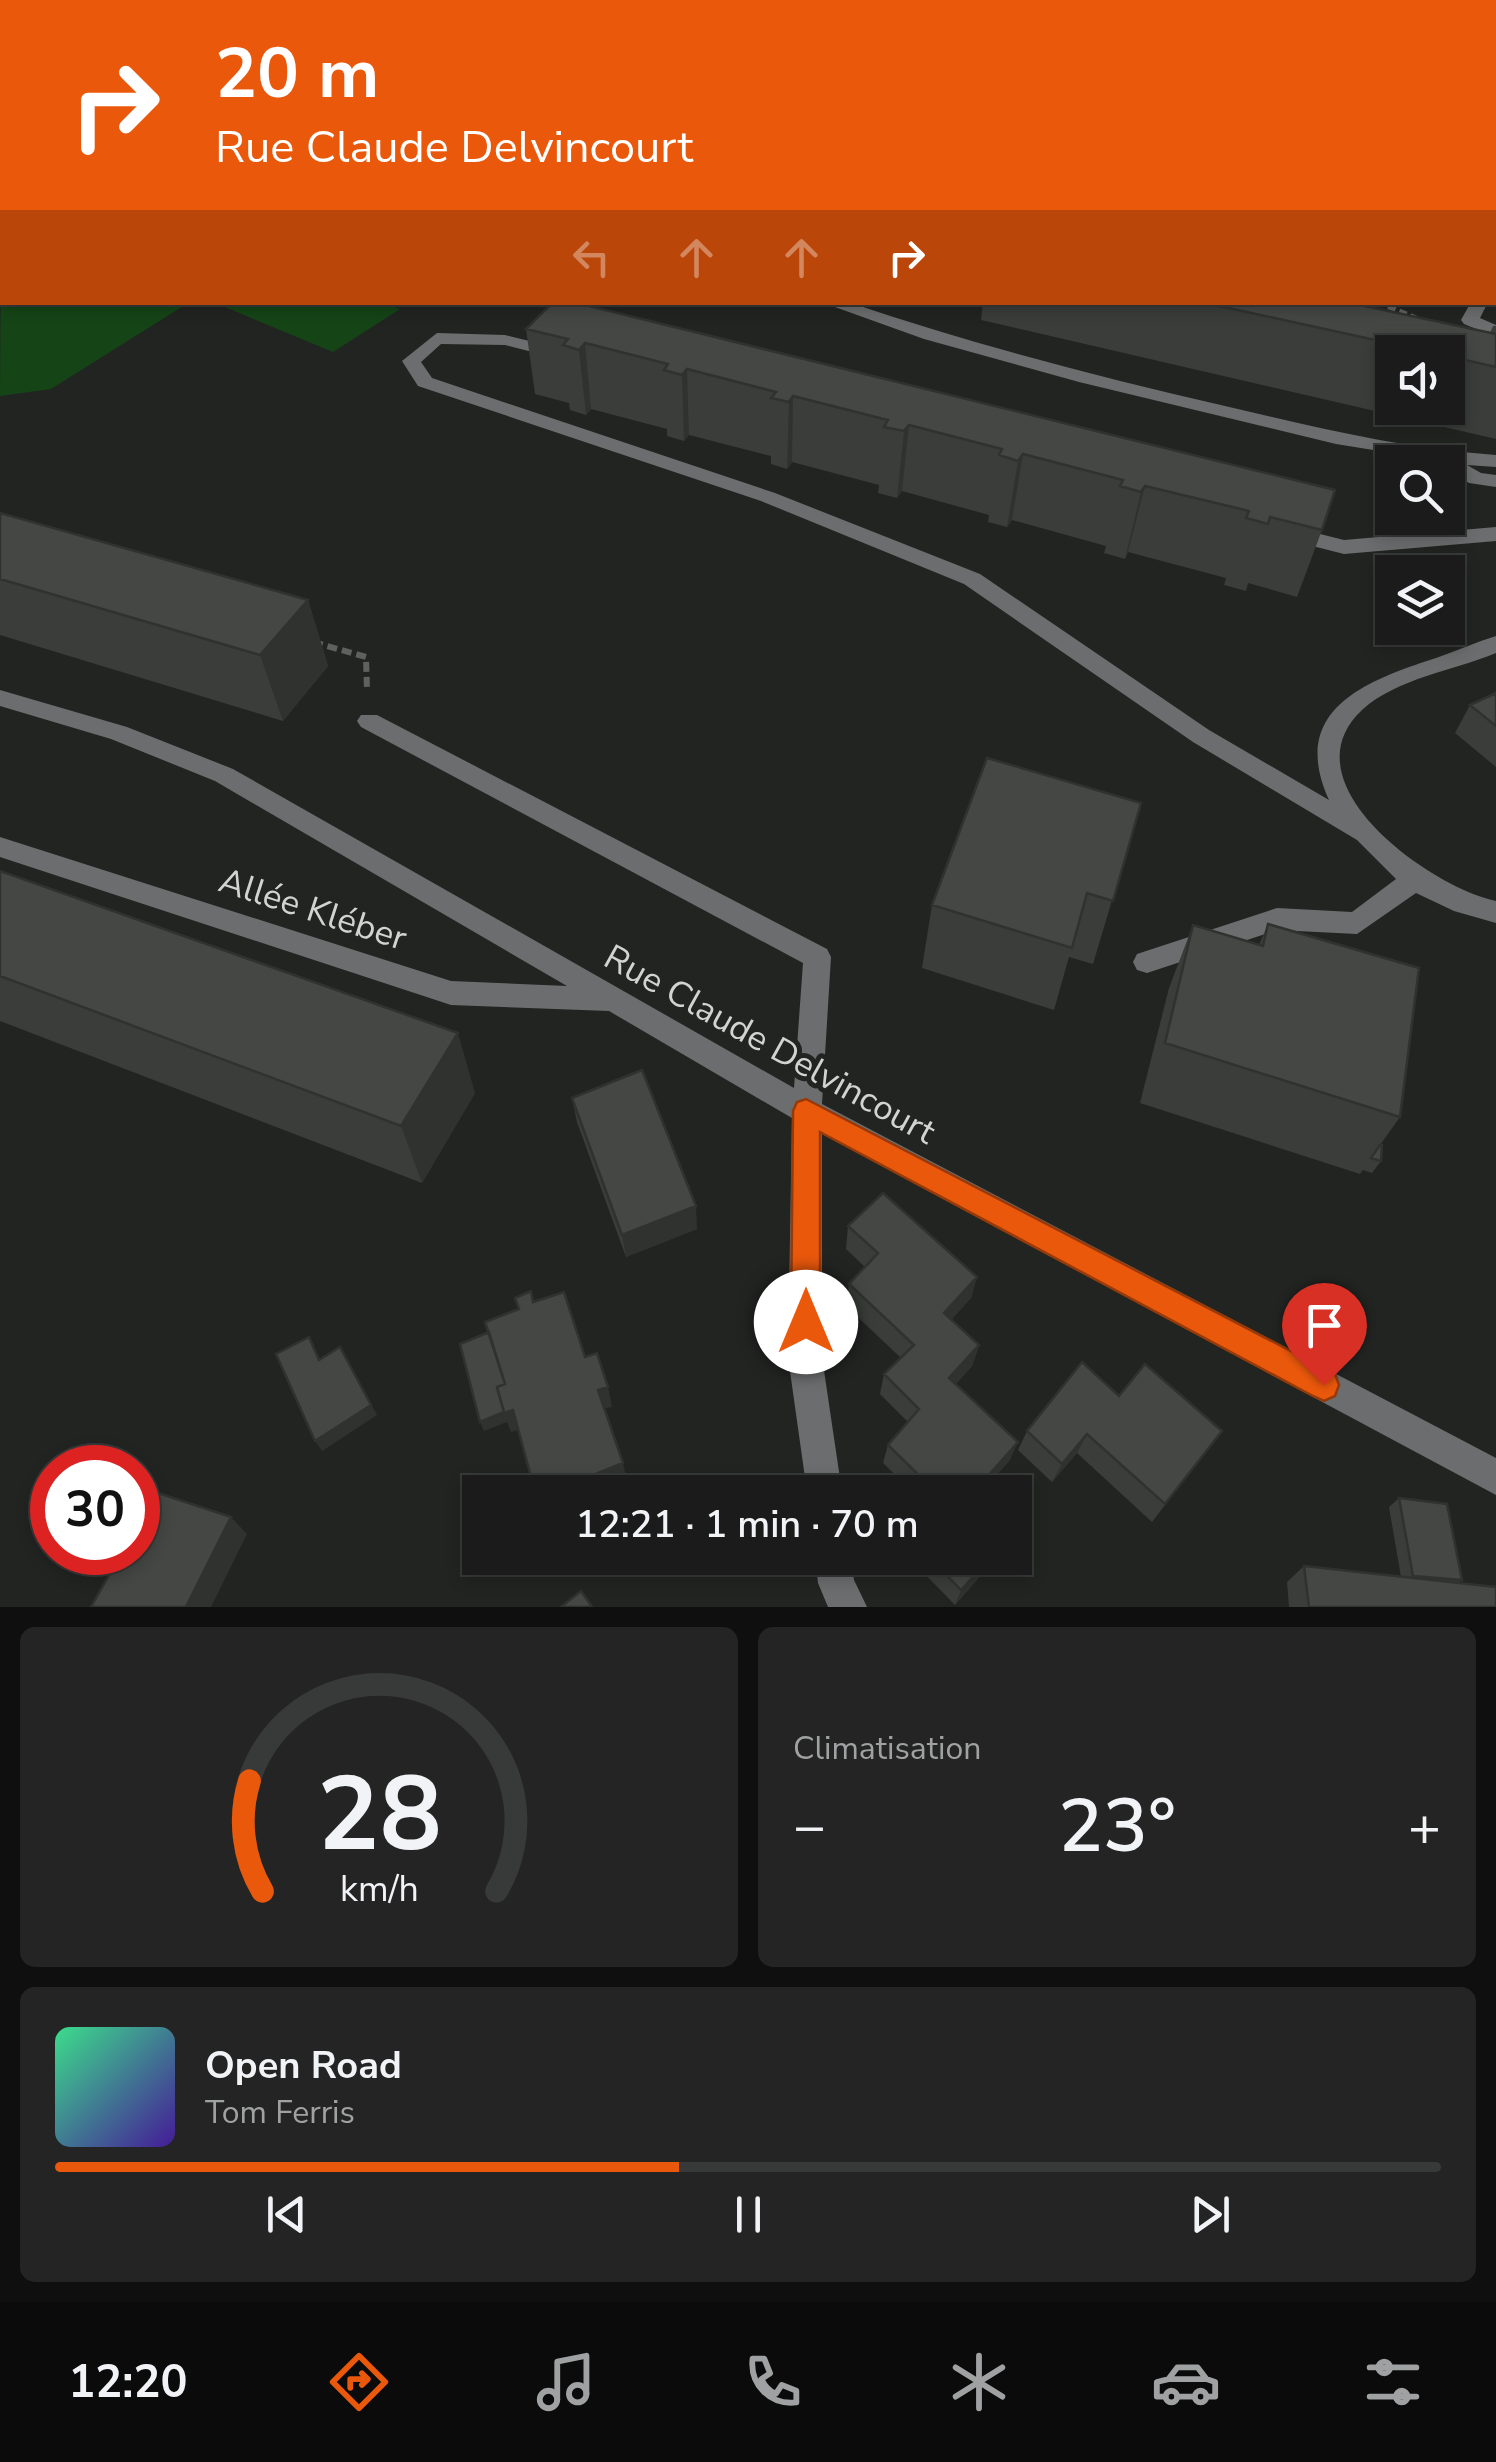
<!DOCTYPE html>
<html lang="fr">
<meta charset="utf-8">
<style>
:root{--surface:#1a1b1a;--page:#232423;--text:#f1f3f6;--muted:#9fa1a2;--line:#383939;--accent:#ea580c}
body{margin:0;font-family:"Nunito Sans",sans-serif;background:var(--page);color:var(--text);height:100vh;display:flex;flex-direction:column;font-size:38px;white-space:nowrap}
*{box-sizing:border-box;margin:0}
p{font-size:32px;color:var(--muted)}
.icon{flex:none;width:55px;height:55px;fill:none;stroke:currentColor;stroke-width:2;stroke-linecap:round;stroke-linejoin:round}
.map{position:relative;height:1607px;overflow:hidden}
.side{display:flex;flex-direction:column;gap:20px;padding:20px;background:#0e0f0e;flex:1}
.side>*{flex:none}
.guide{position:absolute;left:0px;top:0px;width:1498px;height:305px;box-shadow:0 5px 15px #0003,0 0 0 2px var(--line);background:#ea580c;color:#fff;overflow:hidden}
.tools{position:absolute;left:1375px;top:335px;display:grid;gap:20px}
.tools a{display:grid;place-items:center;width:90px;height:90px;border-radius:0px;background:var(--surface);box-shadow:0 5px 15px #0003,0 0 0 2px var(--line);font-size:50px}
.speed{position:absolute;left:30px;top:1445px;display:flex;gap:20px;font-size:50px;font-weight:700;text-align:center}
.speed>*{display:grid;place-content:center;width:130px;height:130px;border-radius:50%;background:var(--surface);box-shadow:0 5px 15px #0003,0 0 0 2px var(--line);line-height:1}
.speed .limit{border:15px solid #d22;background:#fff;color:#111}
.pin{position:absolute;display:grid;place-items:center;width:85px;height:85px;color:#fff;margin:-102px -42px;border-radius:50% 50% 50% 0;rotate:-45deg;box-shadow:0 0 10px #0007}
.pin .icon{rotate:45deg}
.me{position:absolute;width:110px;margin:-55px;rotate:0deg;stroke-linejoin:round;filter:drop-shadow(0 0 8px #0008)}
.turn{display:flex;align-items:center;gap:35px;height:210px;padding:0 50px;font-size:45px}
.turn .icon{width:130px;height:130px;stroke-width:2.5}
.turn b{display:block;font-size:70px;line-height:85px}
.lanes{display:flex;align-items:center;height:95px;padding:0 50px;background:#0003;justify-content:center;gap:50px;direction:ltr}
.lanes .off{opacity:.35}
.big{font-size:75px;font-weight:600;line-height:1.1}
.side .tile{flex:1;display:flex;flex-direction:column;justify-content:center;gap:15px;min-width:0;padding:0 35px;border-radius:15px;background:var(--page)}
.side .dial{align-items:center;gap:0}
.dial svg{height:260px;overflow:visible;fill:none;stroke:var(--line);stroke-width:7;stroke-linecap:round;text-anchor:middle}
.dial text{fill:var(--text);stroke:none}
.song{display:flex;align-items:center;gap:30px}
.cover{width:120px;height:120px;border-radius:15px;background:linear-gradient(135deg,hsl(150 70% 55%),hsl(260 70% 35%))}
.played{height:10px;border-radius:5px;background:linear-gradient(90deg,var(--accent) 45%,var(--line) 45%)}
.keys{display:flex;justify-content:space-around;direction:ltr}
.heat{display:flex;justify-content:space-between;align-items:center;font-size:55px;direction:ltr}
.side .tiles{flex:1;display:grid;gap:20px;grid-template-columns:1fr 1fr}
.tile:last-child{grid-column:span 2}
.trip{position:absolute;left:462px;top:1475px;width:570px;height:100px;border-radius:0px;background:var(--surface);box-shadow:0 5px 15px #0003,0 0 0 2px var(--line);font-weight:600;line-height:100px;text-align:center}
.dock{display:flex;height:160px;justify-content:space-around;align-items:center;background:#0a0b0a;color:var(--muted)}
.dock .icon{width:70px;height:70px}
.dock .on{color:var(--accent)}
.dock b{font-size:45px;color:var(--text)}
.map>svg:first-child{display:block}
</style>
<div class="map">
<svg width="1496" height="1607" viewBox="0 0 1496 1607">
<rect width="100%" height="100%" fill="#222422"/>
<path fill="#154517" d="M0,0H354L376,2H2V24Z
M2,99V302L188,303L51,389L0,396Z
M384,303L400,309L333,352L215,303Z"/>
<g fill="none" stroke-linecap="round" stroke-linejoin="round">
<path stroke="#5f615f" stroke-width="5" stroke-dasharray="8 4" stroke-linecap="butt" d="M1377,302L1416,318"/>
<path stroke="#5f615f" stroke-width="6" stroke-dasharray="10 5" stroke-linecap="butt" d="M313,642L366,657L367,690"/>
<path fill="#6c6d6e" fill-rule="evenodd" d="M676,0H693L694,2H677Z
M1495,287H1496V297H1495Z
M821,302H848C972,344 1098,377 1225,406C1315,427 1404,449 1496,455V467L1467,465L1481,473L1496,475V487L1469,483L1448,470V462L1336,444L1079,382L924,339Z
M1471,302H1488L1480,318L1496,325V337L1464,324L1461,320Z
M437,333L505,335L566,350L569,354L560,359L505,345L441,344L421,362L432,378L775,493L980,574L1209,730L1329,800C1288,710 1365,681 1436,658C1456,651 1476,642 1496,636V653C1453,671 1397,678 1362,710C1284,783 1430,887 1496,901V923L1454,911L1416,893L1357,934L1277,930L1147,973L1137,970L1133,962L1137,954L1277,908L1352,912L1396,879L1357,840L1193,742L964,584L761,501L418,386L402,361Z
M1288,526L1344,540L1496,527V541L1344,554L1281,538L1278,533Z
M0,690L127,727L233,769L794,1088L803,963L361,727L357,721L361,715H377L827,949L831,957L822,1104L1496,1458V1495L822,1134V1357L842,1492H807L788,1357L792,1118L609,1011L451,1005L0,857V837L451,981L567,986L215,781L111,739L0,706Z
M815,1558H851L854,1580L867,1607H828L818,1583Z"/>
</g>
<path fill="#3a3d3a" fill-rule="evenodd" d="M742,0H1076L1075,2H764Z
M1255,0H1464V2H1254Z
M553,302L1322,530L1297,597L1248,583L1246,591L1224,585L1226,578L1128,552L1125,559L1104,553L1106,546L1012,520L1007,527L988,522L989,515L902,491L897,498L878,493L879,485L792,462L787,469L771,464V456L689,435L684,441L667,436V429L591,409L586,415L570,410L569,403L535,394L526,329Z
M983,302H1346L1490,333L1493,326H1496V439L981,320ZM1392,352H1448V408H1392Z
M0,513L308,600L328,666L283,721L0,635Z
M1496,693V767L1455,733L1470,705Z
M1141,803L1093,964L1069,957L1054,1010L922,968L932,905Z
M0,871L475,1093L422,1183L0,1021Z
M1268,924L1400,1117L1380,1145L1381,1161L1372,1173L1363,1170L1360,1174L1140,1103L1169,988L1193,925L1259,945Z
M572,1098L697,1229L626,1257L577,1122Z
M848,1226L977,1277L971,1298L951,1320L979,1345L972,1366L956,1384L1010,1460L992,1480L1005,1492H913L883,1463L888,1445L908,1422L880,1394L884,1374L901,1358L846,1306L849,1284L865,1267L846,1249Z
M1119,1396L1222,1431L1152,1522L1077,1453L1052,1482L1018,1450L1027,1431Z
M1399,1498L1462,1580L1457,1583L1496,1607H1289L1287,1582L1304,1566L1401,1577L1389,1507Z
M922,1558H996L955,1605L918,1567Z"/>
<path fill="#303230" d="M436,0H467L456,2H436Z
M1009,0H1042V2H996Z
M585,343L591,409L586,415L579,350Z
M687,369L689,435L684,441L682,375Z
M793,396L792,462L787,469L789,402Z
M909,425L902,491L897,498L904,431Z
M1023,454L1012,520L1007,527L1018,461Z
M1145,486L1128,552L1125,559L1141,492Z
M308,600L328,666L283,721L260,655Z
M458,1033L475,1093L422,1183L401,1126Z
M696,1206L697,1229L626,1257L622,1235Z
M977,1277L971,1298L938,1334L944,1313Z
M979,1345L972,1366L943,1398L949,1378Z
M346,1358L377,1415L322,1451L315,1441Z
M608,1387L612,1407L602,1409L598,1390Z
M500,1397L513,1410L520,1429L511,1432L507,1422L484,1431L480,1422Z
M1087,1434L1077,1453L1052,1482L1062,1464Z
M1018,1442L1010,1460L981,1492L988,1476Z
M623,1463L627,1481L599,1492H551Z
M1028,1514L1019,1531L1015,1536V1529Z
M231,1517L247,1534L211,1607H186Z
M990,1558H996L955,1605L961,1590Z"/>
<path fill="#444744" stroke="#303230" stroke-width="2.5" d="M950,0H1009L996,2H971Z
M553,302H573L1335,490L1322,530L1270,517L1268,524L1246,518L1249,511L1145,486L1141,492L1120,486L1123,480L1023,454L1018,461L999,455L1002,449L909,425L904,431L884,427L888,420L793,396L789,402L771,398L776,392L687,369L682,375L664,370L668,364L585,343L579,350L563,345L568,339L526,329Z
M1201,302H1346L1496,334V367L1448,356V352H1430Z
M0,513L308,600L260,655L0,579Z
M1496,693V726L1470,705Z
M987,758L1141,803L1113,901L1087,893L1072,948L932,905Z
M0,871L458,1033L401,1126L0,976Z
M1268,924L1419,968L1400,1117L1165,1043L1193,925L1263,946Z
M642,1070L696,1206L622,1235L572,1098Z
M1380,1145H1382L1381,1161L1371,1158Z
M883,1193L977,1277L944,1313L979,1345L949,1378L1018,1442L988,1476L1005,1492H936L888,1445L919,1409L884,1374L914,1345L849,1284L878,1253L848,1226Z
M531,1291L533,1302L564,1292L585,1357L597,1353L608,1387L598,1390L623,1463L551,1492H535L513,1410L504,1413L497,1387L505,1384L485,1322L519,1309L515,1298Z
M489,1332L505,1384L497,1387L504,1412L480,1422L460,1344Z
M309,1337L319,1360L340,1347L371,1405L315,1441L276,1354Z
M1082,1362L1119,1396L1145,1364L1222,1431L1165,1504L1087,1434L1062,1464L1027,1431Z
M155,1492L231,1517L186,1607H91L122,1552H138V1524Z
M1399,1498L1447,1504L1462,1580L1413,1576Z
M1015,1502L1028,1514L1015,1529Z
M930,1558H990L961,1590Z
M1304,1566L1496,1587V1607H1309Z
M581,1591L592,1607H561Z"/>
<path fill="#ea580c" stroke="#983908" stroke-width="2.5" d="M806,1099L1335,1374L1339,1385L1335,1396L1324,1401L1313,1396L820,1132V1322L816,1332L806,1337L795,1332L791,1322L793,1111L797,1102Z"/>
<g text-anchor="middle" stroke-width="10" stroke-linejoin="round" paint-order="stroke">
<g font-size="35" fill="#d2d3d2" stroke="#222422">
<text transform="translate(313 909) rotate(18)" y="12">Allée Kléber</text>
<text transform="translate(770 1044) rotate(29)" y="12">Rue Claude Delvincourt</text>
</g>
</g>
</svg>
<div class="tools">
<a><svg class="icon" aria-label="sound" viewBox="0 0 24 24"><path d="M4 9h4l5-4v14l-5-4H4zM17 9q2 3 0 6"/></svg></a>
<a><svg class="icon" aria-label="search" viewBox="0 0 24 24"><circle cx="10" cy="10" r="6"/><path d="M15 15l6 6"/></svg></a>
<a><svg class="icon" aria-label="layers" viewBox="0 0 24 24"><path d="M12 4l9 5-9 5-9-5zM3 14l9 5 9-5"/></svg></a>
</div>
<div class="speed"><div class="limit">30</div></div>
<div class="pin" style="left:1324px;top:1385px;background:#d93025"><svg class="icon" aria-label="arrive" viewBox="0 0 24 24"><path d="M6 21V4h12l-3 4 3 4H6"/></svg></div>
<svg class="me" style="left:806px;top:1322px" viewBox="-20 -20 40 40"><circle r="19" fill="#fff"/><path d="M0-13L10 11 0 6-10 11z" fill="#ea580c"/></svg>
<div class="trip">12:21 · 1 min · 70 m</div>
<div class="guide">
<div class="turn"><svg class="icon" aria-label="right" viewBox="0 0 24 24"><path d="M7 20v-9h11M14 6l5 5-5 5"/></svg><div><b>20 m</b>Rue Claude Delvincourt</div></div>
<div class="lanes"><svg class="icon off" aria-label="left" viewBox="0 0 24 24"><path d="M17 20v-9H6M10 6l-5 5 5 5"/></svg><svg class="icon off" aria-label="ahead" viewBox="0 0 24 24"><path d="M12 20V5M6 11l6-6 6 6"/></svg><svg class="icon off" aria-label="ahead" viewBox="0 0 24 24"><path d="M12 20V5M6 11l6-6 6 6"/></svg><svg class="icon" aria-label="right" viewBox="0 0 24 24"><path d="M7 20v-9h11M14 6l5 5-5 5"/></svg></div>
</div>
</div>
<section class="side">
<div class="tiles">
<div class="tile dial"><svg viewBox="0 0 100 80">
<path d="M14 69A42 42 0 1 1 86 69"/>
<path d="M14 69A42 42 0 0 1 10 35" stroke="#ea580c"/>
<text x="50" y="56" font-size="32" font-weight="700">28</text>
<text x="50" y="72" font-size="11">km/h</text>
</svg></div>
<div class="tile"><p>Climatisation</p>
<div class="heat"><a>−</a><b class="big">23°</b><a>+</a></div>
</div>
<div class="tile">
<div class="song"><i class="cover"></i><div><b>Open Road</b><p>Tom Ferris</p></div></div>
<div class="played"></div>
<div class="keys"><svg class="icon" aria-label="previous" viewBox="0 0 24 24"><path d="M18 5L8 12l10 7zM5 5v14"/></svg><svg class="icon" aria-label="pause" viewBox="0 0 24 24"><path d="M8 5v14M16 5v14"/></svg><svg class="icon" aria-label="next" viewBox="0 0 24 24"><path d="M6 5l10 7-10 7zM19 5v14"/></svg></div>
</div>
</div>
</section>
<nav class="dock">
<b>12:20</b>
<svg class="icon on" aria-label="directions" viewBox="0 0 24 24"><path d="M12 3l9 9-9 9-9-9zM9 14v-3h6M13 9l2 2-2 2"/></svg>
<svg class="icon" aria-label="music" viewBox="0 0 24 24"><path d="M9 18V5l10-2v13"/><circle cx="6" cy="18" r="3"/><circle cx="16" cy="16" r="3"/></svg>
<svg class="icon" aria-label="phone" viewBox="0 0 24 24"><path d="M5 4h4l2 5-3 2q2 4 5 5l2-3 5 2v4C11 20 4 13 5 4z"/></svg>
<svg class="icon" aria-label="climate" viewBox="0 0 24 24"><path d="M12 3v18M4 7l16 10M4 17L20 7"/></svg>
<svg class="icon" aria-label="car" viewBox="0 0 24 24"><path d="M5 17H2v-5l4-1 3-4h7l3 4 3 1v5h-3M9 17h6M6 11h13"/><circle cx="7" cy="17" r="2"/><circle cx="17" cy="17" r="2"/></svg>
<svg class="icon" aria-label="filters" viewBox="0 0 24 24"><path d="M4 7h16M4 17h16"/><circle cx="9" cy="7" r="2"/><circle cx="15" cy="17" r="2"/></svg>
</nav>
